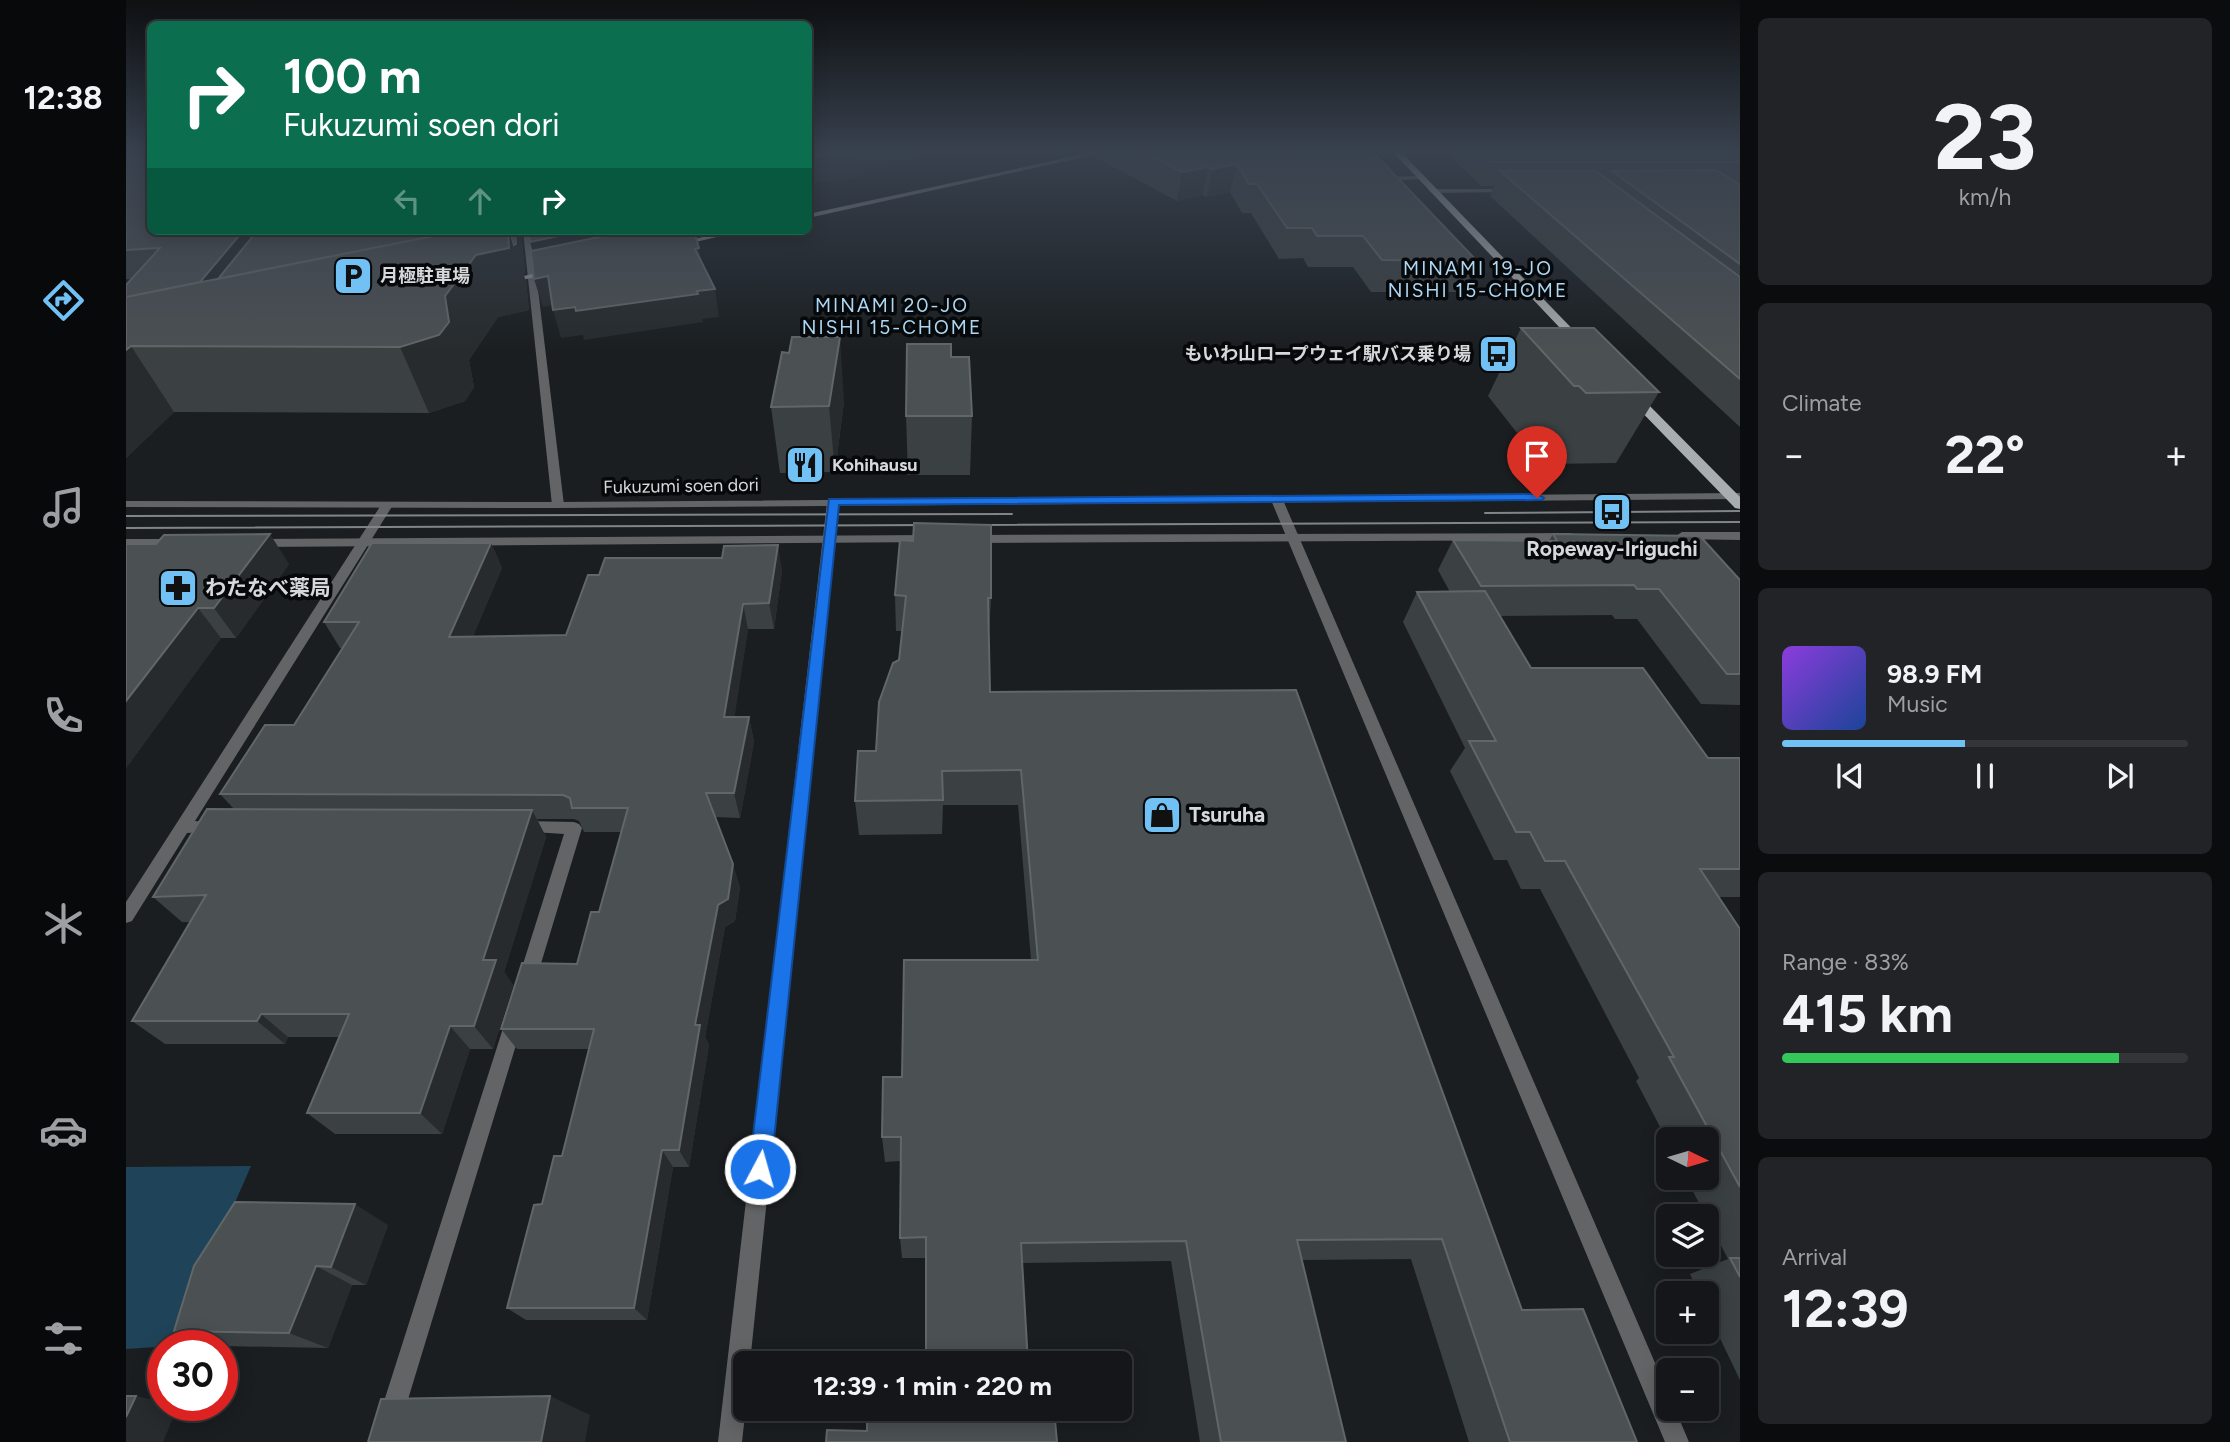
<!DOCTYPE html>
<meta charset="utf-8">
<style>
:root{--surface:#141619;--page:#212326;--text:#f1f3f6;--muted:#9d9fa2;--line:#333538;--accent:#71c1f5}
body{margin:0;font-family:Figtree,"Noto Sans JP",sans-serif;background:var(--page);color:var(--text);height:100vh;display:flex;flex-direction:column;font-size:26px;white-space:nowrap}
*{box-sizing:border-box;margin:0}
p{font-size:23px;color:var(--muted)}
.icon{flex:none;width:38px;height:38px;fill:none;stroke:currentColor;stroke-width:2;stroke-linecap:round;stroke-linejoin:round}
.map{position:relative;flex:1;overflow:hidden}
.side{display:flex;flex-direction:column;gap:18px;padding:18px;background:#0b0c0e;width:490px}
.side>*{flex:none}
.banner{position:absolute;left:21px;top:21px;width:665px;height:214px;border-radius:10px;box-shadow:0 4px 18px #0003,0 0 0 2px var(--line);background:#0b6e4f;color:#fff;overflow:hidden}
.needle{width:46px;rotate:95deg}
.buttons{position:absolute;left:1530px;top:1127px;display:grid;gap:14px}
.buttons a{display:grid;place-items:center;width:63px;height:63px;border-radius:10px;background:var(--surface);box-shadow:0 4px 18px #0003,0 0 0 2px var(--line);font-size:35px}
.speed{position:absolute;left:21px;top:1330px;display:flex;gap:14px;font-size:35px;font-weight:700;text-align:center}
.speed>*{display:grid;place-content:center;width:91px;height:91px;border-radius:50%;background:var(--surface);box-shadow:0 4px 18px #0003,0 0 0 2px var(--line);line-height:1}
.speed .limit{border:10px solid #d22;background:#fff;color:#111}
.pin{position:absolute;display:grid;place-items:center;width:60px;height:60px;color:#fff;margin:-72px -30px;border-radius:50% 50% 50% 0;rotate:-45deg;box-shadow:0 0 7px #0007}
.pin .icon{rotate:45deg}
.me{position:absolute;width:77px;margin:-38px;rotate:6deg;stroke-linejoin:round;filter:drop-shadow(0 0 5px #0008)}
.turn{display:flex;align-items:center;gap:24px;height:147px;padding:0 21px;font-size:32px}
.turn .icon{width:91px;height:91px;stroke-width:2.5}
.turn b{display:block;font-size:49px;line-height:60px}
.lanes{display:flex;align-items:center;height:66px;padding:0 21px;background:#0003;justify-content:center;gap:35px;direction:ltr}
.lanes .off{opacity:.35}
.big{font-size:52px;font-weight:700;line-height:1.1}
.side .widget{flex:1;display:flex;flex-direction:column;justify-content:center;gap:10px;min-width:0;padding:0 24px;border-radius:10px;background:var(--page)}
.side .dial{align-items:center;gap:0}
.dial b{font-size:91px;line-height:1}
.song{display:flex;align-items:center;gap:21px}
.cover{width:84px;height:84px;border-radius:10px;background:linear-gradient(135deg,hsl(270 70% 55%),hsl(220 70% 35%))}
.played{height:7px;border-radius:4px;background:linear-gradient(90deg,var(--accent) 45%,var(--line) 45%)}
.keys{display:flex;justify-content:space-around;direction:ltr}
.heat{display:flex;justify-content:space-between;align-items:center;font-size:38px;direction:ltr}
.charge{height:10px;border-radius:5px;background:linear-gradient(90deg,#34c759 83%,var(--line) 0)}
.trip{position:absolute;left:607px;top:1351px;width:399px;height:70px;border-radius:10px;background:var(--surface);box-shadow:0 4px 18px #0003,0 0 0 2px var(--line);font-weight:700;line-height:70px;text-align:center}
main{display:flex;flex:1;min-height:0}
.dock{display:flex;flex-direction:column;width:126px;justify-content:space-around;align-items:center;background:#08090a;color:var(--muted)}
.dock .icon{width:49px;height:49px}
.dock .selected{color:var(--accent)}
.dock b{font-size:32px;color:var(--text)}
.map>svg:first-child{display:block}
</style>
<main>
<nav class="dock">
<b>12:38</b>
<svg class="icon selected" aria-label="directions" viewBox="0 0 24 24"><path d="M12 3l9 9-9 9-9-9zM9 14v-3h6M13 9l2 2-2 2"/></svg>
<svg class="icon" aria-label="music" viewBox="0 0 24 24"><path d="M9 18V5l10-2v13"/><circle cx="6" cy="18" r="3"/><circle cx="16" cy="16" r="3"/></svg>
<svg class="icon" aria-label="phone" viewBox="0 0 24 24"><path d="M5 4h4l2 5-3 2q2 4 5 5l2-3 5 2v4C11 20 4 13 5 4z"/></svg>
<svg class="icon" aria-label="climate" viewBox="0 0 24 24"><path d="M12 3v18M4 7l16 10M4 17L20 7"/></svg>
<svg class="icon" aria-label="car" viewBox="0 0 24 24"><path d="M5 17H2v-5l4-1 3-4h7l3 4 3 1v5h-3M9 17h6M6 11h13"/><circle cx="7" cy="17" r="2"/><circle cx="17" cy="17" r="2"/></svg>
<svg class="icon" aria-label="filters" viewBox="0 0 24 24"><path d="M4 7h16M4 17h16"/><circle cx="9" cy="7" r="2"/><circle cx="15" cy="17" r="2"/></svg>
</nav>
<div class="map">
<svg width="1614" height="1442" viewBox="0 0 1614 1442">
<rect width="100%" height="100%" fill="#1a1e21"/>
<path fill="#1f445a" d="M125,1166L46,1346L0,1349V1167Z"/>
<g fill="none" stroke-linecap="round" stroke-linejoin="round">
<path fill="#626466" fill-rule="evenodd" d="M0,150H20L0,153Z
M1294,176L1296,179L1254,181L1251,179L1254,177Z
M1385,189L1387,192L1306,193L1303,191L1306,189Z
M397,231H405L438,505L432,508L426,505Z
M1151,497L1157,500L1542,1393V1409H1549L1563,1442H1539L1145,500Z
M707,499L713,502L624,1363H620V1406L616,1442H592L701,502Z
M261,502L267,505L69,821L91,823L94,827L91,831L61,833L6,921L0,923V902L255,505Z
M397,821L448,822L453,824L456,828L410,980L407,986L401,988L395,986L392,980L438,834L392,831L389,827L392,823Z
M388,1013L394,1016L397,1022L269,1442H245L379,1022L382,1016Z"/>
<path fill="#626466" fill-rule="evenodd" d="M1614,493V499L432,508L0,507V501L432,502Z
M1556,532H1614V540L1552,539L1550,536Z
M1445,533L1451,537L1449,540L849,543L843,539L849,535Z
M804,535L810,539L808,542L131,547L125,543L131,539Z
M0,539H48L54,543L48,547H0Z"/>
<path fill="#8a8d90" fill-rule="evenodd" d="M977,150H989L682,218V214Z
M602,231H617L552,246L548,244Z
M427,269L431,271L430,273L381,283L377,281Z"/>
<path fill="#a8adb0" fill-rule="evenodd" d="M1265,150H1273L1460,343V347H1452Z
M1505,390L1509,391L1614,497V509L1609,508L1501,397L1499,394Z"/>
<path stroke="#828588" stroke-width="2" d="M1359,513L1614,511
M0,516L886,514
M848,525L1614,522
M0,528L806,525"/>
</g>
<path fill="#3b4042" d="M955,150H1240L1238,155L1351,261L1338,292H1245L1227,267H1182L1177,258L1153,259L1125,213H1116L1104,192L1081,197L1077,195L1051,201L969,157L970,150L958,152Z
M1326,150H1614V427L1364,196L1368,186H1355L1324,156Z
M0,157L24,231H395L399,272L397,273L400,282L403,310L372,317L343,360L348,387L339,401L303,413L48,412L0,458L5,279H0Z
M1395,328L1533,392L1490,463L1421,464L1415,457H1410L1362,396Z
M663,353L718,401L709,472L654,473L645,407Z
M825,357L846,416L844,475H782L780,416Z
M1427,534L1614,580V705L1575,704L1511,619H1489L1486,615L1373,616L1405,668L1582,758H1614V897H1593L1614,929V1380L1580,1309V1293H1573L1564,1274L1602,1259L1560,1178H1580V1139H1542V1142L1510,1081L1513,1078L1414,889H1395L1381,860H1368L1324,771L1339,748L1277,622L1291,592H1324L1312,570L1327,540L1423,541Z
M365,543L376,568L347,636L440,635L656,570L648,629H622L608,717H623L628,742L614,818L589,817L614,887L609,921L599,927L579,1037L583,1045L563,1167H547L521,1320H400L381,1308L416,1204L436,1156L463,1049H391L375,1029L451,964L473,912L495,832H458L453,821L448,819H411L420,837L378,972L387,985L367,1049H344L316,1134H209L181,1113L214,1037H162L159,1044H39L6,1021L64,922H56L27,897L108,809L94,794L168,725L217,648H214L198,622Z
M0,544L163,564L110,638H95L0,768Z
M769,595L865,598L863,634L864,692L1396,1310L1511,1442H1343L1285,1259L1176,1260L1220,1442H1074L1045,1261L896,1263L800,1258H776L774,1238L775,1161L759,1162L756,1137L776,1077L905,960L892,805H817L816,834L733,835L729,801L750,751L773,660L776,631H770Z
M262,1225L240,1285H226L202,1348L96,1346L48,1331Z"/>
<path fill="#272b2e" d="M729,150H812V155L738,167V176L682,184V158Z
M1111,164L1104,192L1081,197L1086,169Z
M1082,167L1077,195L1051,201L1056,172Z
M117,231H395L399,272L397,273L400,282L403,310L372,317L343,360L348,387L339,401L303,413L274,347L15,346Z
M455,231H565L412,269L404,242Z
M573,248L578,275L569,249Z
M422,276L430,304L417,307L408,279Z
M589,289L593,317L576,319L577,322L458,340L457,335L435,338L427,310Z
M714,337L718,401L709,472L703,406Z
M5,346L48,412L0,458V350Z
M144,534L163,564L110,638L88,608Z
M365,543L376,568L336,662L323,637Z
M652,545L656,570L648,629L643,603Z
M617,604L622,629L605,741L598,717Z
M72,608L95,638L0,768V701Z
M623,717L628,742L614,818L608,793Z
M406,810L420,837L378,972L387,985L367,1049L348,1026L357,960Z
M607,864L614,887L609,921L599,927L579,1037L583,1045L563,1167L553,1150L569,1025L592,905Z
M135,1014L162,1037L159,1044L131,1021Z
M324,1026L344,1049L316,1134L294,1113Z
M536,1150L547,1167L521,1320L508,1308Z
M229,1204L262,1225L240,1285L205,1267Z
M190,1266L226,1285L202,1348L163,1333Z
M10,1396L37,1402V1405L52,1406L37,1442H0V1417Z
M424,1396L464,1415L459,1442H415Z"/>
<path fill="#4b5053" stroke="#616668" stroke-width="2" d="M682,150H737L682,158Z
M1012,150H1115L1120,156L1250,155L1351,261L1256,260L1237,236H1191L1186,228H1161L1131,184H1123L1111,164L1086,169L1082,167L1056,172Z
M1352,150H1614V162H1364Z
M24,156V231H117L74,282L0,297V285L34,248L0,250V157Z
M1590,170L1614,185V264L1486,171Z
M1374,171H1470L1614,277V379Z
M131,231H333L92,279Z
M333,231H382L383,248L350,255L319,296L323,322L313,335L274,347L5,346L0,350V297Z
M384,231H389L390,244L388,245Z
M403,231H455L404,242Z
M502,231H568L573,248L569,249L589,289L571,291L572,294L450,311L449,307L427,310L422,276L408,279L405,251Z
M1395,328H1468L1533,392L1460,393L1453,386H1448Z
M666,337H714L703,406L645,407L656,352L663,353Z
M781,344H825V357H843L846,416H780Z
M788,523L865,525V598H862L864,692L1170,690L1396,1310L1457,1309L1511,1442H1384L1316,1239L1171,1240L1220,1442H1095L1060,1241L895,1243L902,1363H800V1237L774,1238L775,1137H756L757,1077H776L778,960H912L895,770L816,771L817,800L729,801L732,751H750L753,702L767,663L773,660L780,596L769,595L774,540L787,541Z
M144,534L88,608H72L0,701V544H30L38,535Z
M1427,534L1574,536L1614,580V674H1601L1533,589H1511L1508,585L1355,586L1327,540L1431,541Z
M246,543H365L323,637L440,635L462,575H473L479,558H596L598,546L652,545L643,603L617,604L598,717H623L608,793H580L607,864L602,899L592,905L569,1025H574L553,1150H536L508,1308H381L408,1205L416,1204L428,1156H436L468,1029H375L396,963L451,964L465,912H473L502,808H446L444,798L437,795L94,794L139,725H168L233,622H198Z
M1359,591L1405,668H1517L1582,758H1614V869H1574L1614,929V1187L1543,1057H1548L1439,861H1419L1404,832H1390L1343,741H1370L1291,592Z
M81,809L406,810L357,960H370L348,1026H324L294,1113H181L223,1014H135L131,1021H6L80,895L27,897Z
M109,1202L229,1204L205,1267L190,1266L163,1333L48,1331L68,1266Z
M1604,1258H1614V1277Z
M0,1396H10L0,1417Z
M424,1396L415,1442H242L255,1399Z
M741,1409H928L931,1442H700L701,1430L741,1431Z"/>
<linearGradient id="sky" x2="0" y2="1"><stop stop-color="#0e1012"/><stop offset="0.43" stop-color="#38414e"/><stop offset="1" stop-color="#38414e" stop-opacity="0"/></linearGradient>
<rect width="1614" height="352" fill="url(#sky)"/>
<path fill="#1a73e8" stroke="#114b97" stroke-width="2" d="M1411,494L1418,498L1416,500L713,505L645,1169L642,1177L634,1180L626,1177L623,1169L703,499Z"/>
<defs>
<g id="parking-square" transform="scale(2.0125)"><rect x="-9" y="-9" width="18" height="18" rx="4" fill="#71c1f5" stroke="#060809"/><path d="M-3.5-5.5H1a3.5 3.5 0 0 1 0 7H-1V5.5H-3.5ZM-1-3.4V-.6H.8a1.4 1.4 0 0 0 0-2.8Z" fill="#111"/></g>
<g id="bus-square" transform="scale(2.0125)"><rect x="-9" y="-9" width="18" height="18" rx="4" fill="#71c1f5" stroke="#060809"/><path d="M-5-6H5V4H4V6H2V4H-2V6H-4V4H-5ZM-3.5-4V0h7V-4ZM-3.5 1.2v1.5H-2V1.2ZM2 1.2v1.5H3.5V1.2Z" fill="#111"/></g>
<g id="restaurant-square" transform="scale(2.0125)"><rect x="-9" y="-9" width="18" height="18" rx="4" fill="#71c1f5" stroke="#060809"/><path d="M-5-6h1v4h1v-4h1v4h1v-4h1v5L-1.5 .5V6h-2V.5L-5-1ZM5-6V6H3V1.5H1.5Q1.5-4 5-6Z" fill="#111"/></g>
<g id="pharmacy-square" transform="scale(2.0125)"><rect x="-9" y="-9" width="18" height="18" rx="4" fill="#71c1f5" stroke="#060809"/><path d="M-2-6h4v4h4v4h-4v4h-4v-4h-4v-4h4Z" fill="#111"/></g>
<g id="shop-square" transform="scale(2.0125)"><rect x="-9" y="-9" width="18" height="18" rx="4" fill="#71c1f5" stroke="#060809"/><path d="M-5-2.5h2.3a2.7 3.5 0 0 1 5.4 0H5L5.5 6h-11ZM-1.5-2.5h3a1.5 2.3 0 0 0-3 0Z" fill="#111"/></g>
</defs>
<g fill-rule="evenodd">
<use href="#parking-square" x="227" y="276"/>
<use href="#bus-square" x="1372" y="354"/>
<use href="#restaurant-square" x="679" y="465"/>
<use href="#bus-square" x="1486" y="512"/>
<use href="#pharmacy-square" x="52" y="588"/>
<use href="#shop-square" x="1036" y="815"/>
</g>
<g text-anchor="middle" stroke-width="7" stroke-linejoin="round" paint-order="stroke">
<g font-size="18" font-weight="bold" fill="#d6d9db" stroke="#060809" text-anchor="start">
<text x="254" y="282">月極駐車場</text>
<text x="1345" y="360" text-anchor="end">もいわ山ロープウェイ駅バス乗り場</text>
<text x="706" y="471">Kohihausu</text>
</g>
<g font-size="18" fill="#d6d9db" stroke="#060809">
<text transform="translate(555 486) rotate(-1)" y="6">Fukuzumi soen dori</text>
</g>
<g font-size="19" letter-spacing="2" fill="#add7f4" stroke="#060809">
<text x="1352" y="275">MINAMI 19-JO<tspan x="1352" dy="22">NISHI 15-CHOME</tspan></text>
<text x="766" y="312">MINAMI 20-JO<tspan x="766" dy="22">NISHI 15-CHOME</tspan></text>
</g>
<g font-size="21" font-weight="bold" fill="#d6d9db" stroke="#060809" text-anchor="start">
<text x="1486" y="556" text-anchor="middle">Ropeway-Iriguchi</text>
<text x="79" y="595">わたなべ薬局</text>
<text x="1063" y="822">Tsuruha</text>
</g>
</g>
</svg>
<div class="buttons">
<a><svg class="needle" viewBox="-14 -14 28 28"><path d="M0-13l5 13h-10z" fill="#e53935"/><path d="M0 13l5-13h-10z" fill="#9d9fa2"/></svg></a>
<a><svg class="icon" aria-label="layers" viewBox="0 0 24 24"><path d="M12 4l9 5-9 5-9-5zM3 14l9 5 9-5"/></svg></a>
<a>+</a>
<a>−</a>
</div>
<div class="speed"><div class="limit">30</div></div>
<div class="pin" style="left:1411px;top:498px;background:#d93025"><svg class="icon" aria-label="arrive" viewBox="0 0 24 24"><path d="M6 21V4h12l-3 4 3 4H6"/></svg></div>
<svg class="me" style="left:634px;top:1169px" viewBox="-20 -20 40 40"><circle r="17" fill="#1a73e8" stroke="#fff" stroke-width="3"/><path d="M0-11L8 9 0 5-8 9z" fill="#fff"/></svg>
<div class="trip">12:39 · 1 min · 220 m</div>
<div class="banner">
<div class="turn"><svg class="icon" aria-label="right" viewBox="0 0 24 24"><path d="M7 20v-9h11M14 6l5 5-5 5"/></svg><div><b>100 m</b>Fukuzumi soen dori</div></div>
<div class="lanes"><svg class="icon off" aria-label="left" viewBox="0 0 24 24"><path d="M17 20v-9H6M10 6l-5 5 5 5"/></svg><svg class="icon off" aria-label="ahead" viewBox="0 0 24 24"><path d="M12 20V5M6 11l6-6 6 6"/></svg><svg class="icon" aria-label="right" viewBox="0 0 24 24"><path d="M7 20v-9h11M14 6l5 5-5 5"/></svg></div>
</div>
</div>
<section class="side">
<div class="widget dial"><b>23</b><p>km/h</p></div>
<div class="widget"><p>Climate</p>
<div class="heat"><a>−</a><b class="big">22°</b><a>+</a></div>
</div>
<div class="widget">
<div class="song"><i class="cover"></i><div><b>98.9 FM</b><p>Music</p></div></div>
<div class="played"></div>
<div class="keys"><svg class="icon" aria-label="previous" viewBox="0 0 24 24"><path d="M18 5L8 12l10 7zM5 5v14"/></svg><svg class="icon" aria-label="pause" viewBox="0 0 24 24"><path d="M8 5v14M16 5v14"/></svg><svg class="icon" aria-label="next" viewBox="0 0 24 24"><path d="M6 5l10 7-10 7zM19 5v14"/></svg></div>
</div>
<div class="widget"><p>Range · 83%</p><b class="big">415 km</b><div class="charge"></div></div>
<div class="widget"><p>Arrival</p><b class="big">12:39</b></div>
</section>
</main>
